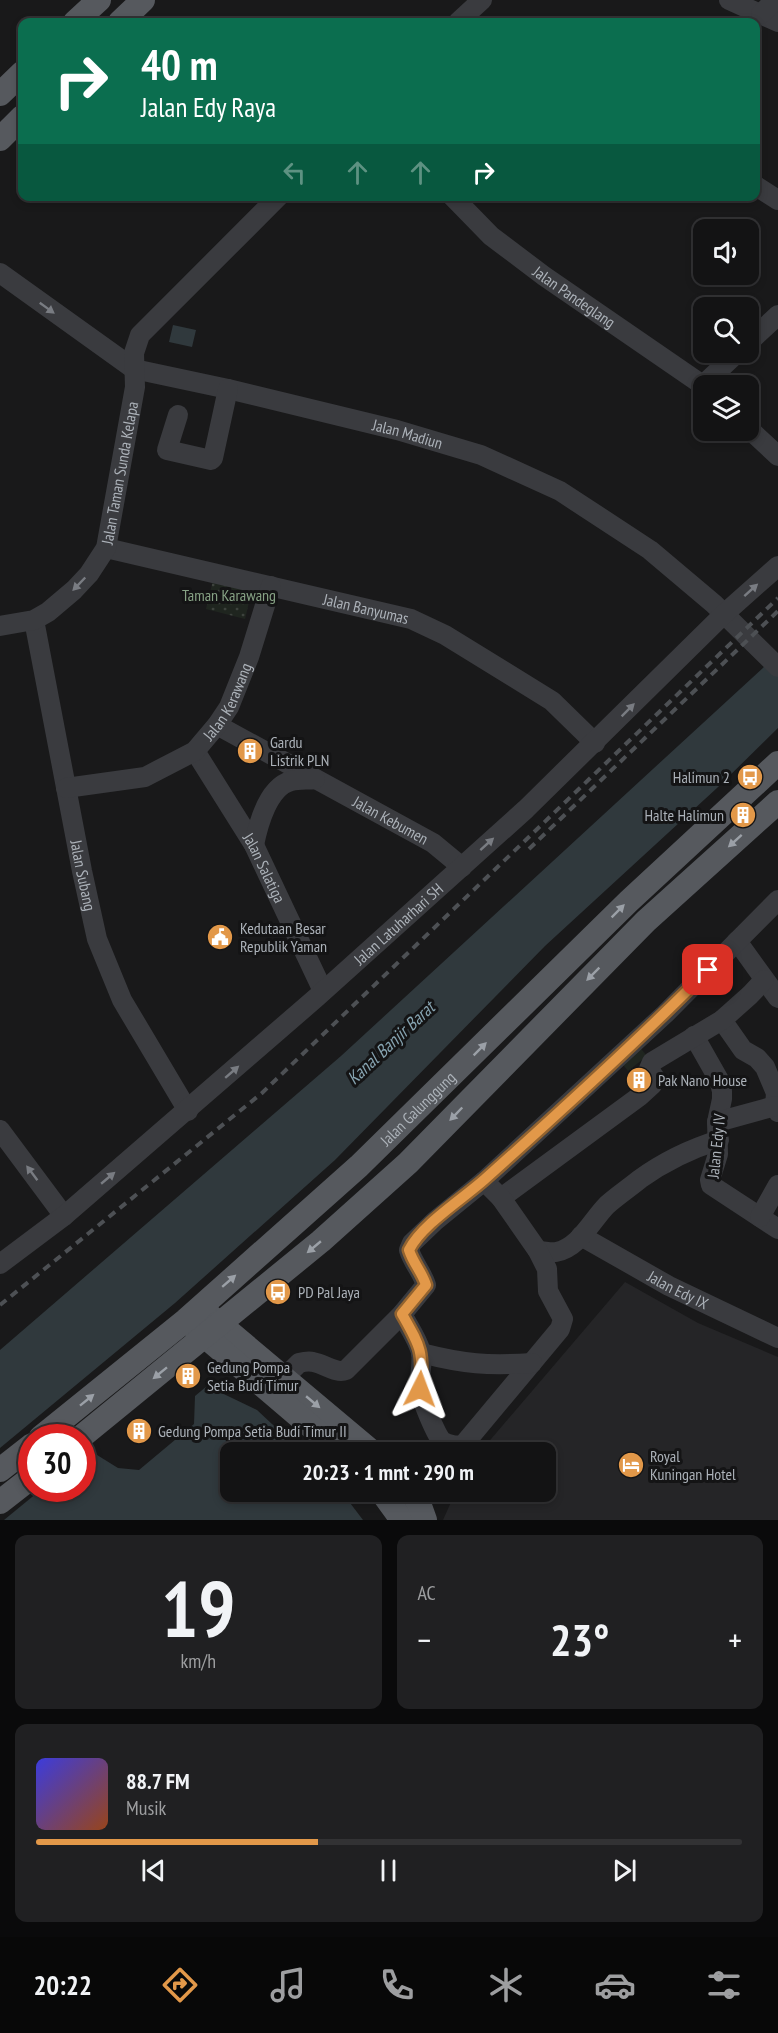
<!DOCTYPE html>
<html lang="id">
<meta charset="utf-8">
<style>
:root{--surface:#131314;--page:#202022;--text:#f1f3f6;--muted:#9d9ea0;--line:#323234;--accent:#e29849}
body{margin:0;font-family:"PT Sans Narrow",sans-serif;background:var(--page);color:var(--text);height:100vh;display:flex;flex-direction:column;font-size:22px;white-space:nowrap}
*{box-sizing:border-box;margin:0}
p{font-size:20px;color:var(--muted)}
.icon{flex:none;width:33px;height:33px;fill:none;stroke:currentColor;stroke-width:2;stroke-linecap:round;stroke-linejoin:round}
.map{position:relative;height:1520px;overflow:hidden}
.drawer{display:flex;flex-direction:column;gap:15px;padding:15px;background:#0a0a0b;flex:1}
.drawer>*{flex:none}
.top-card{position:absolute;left:18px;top:18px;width:742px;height:183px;border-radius:12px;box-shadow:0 3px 9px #0003,0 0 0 2px var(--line);background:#0b6e4f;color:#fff;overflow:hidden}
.fabs{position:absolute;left:693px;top:219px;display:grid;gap:12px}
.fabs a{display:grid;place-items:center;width:66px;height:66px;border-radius:12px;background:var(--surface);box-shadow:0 3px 9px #0003,0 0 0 2px var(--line);font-size:30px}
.speed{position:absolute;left:18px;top:1424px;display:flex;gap:12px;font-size:30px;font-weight:700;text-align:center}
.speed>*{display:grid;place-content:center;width:78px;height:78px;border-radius:50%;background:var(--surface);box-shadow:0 3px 9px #0003,0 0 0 2px var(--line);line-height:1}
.speed .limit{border:9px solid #d22;background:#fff;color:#111}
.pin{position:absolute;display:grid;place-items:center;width:51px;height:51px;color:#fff;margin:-26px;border-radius:12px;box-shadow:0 3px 9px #0006}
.me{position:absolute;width:66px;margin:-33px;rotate:3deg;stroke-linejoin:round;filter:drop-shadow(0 0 4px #0008)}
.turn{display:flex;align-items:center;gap:21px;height:126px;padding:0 24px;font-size:27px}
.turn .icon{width:78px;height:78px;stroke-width:2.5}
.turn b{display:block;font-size:42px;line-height:51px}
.lanes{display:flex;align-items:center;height:57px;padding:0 24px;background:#0003;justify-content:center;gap:30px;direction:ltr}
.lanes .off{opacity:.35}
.big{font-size:45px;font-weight:800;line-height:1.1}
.drawer .tile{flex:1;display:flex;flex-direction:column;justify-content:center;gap:9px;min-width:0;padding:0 21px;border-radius:12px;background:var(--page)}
.drawer .dial{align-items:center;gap:0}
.dial b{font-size:78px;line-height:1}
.song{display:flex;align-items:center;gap:18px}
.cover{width:72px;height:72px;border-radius:9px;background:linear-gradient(135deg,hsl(240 70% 55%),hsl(20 70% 35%))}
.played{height:6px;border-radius:3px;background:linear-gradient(90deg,var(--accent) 40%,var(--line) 40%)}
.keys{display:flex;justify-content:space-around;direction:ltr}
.heat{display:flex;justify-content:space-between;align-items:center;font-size:33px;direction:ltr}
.drawer .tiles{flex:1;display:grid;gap:15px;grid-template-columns:1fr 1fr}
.tile:last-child{grid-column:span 2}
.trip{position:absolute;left:220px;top:1442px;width:336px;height:60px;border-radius:12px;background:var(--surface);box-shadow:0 3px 9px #0003,0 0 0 2px var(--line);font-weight:800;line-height:60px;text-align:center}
.tab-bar{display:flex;height:96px;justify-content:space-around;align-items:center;background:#080808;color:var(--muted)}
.tab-bar .icon{width:42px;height:42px}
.tab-bar .selected{color:var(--accent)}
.tab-bar b{font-size:27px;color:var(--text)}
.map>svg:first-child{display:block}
</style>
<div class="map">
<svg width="778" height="1520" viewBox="0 0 778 1520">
<defs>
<pattern id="park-dots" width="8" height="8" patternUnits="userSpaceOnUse" patternTransform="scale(1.5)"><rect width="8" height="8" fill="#1f251f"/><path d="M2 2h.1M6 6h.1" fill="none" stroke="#3d423d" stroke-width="1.8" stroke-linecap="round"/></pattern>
</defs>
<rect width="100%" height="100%" fill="#19191a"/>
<path fill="#252527" d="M625,1282L698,1323L778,1357V1520H443L456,1491H546V1452H480Z"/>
<path fill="url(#park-dots)" d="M215,572L254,581L245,619L206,609Z"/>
<path fill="#1f251f" d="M638,1045L647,1056L628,1071L619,1060Z"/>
<path fill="#30393d" d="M173,325L196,330L192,347L169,342Z
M778,654V728L717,788L545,946L335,1160L175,1303L0,1448V1350L341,1056Z
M207,1386L257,1410L302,1452H231V1491H341L363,1520H4L43,1488H82L83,1456L89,1450L118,1468L139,1470L194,1424L195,1396Z"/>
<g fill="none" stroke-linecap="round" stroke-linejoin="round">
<g stroke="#3a3b3f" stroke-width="20">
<path d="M729,0L778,22"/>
<path d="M761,14L775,0"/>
<path d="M458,22L482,0"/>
<path d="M756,186L778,200"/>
<path id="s1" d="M452,196L491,236L544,276L704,386"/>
<path id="s2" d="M0,273L134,369L228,389L397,430L481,455L560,491L650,550L714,604L778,667"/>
<path d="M748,343L778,315"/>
<path d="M703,385L738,352"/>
<path d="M178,415L167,450L211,460L213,458L228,389"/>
<path d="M748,428L778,456"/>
<path id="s3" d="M106,548L411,619L445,635L552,701L595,743"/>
<path id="s4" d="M34,620L82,871L97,939L122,1000L188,1111"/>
<path id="s5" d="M0,626L34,620L48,612L74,590L89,574L106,548L135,387L134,353L140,335L279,196"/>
<path id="s6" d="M217,725L433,843L462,867"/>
<path id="s7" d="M195,751L254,845L323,991"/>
<path id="s8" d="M66,788L145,777L195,751L217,725L229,707L249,657L271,586"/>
<path d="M254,845C258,825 268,787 291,781C299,779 308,780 315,779"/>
<path d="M737,941L778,998"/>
<path d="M722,1020L743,1050L757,1058L765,1067L776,1093L775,1106L778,1112"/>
<path d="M694,1036L719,1080L722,1091V1099L717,1122L718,1154L710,1180L711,1185L778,1229"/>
<path d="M717,1122L775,1106"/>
<path d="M0,1130L64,1216"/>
<path d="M501,1198L640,1096L652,1085L655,1078L649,1069L652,1062L722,1020L750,995L764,980"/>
<path d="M760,1217L778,1185"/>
<path id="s9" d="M581,1236L669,1286L778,1338"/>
<path d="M538,1251C544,1251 551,1253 556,1252C579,1248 592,1220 607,1205C617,1196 629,1188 640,1179C665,1161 690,1149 719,1140"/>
<path id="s10" d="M0,1264L64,1216L317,997L526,809L724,614L778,566"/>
<path d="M402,1314C408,1326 417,1338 421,1352C423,1364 419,1377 420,1389C420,1397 437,1437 442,1441C448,1445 458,1447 464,1444L560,1329L563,1319L548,1291L547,1269L538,1251L501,1198L484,1181"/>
<path d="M421,1353C464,1364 488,1366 532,1363"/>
<path d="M284,1378L299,1363C303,1362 309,1361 313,1362C325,1364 336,1374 346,1370L402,1314L426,1285C422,1272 413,1263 409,1250L412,1243L435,1221L484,1181L665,1014L778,900"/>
</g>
<g stroke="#56595e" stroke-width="24">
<path d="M75,22L99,0"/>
<path d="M120,22L143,0"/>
<path d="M0,94L22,73"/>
<path d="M0,139L22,117"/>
<path d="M209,1315L372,1452"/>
<path d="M194,1327L341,1452"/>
<path id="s11" d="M41,1437L186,1320L359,1166L629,901L778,763"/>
<path d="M81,1437L321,1241L408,1163L646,921L778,802"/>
<path d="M0,1470L32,1445"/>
<path d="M381,1491L402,1520"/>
<path d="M411,1491L420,1506L425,1520"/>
<path d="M0,1502L32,1477"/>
</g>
<path stroke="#4d5054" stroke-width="4" stroke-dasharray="8 6" stroke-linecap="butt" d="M529,849L778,611
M0,1305L262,1093L778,598"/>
</g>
<defs><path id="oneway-solid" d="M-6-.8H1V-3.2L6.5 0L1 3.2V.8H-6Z" transform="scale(1.5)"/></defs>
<g fill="#797c82">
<use href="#oneway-solid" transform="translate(47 308) rotate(36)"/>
<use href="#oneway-solid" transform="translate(79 584) rotate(134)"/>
<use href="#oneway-solid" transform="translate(751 590) rotate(-42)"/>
<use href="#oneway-solid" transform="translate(628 710) rotate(-45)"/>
<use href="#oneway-solid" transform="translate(487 844) rotate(-42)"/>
<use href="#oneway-solid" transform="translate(232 1072) rotate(-41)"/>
<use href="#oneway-solid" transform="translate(32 1173) rotate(-127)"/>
<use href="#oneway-solid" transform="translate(108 1178) rotate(-40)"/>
</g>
<g fill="#9ba0a7">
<use href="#oneway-solid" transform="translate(735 841) rotate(138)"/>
<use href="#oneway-solid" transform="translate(618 911) rotate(-45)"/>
<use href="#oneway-solid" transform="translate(593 974) rotate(135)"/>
<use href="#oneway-solid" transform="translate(480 1049) rotate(-45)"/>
<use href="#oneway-solid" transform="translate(456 1114) rotate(134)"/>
<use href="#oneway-solid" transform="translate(314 1247) rotate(140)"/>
<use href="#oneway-solid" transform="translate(229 1281) rotate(-41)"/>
<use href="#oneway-solid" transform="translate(160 1373) rotate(141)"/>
<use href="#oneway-solid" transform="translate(87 1400) rotate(-39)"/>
<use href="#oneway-solid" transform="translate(313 1402) rotate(40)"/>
</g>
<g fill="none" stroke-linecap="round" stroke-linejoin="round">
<g stroke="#93632f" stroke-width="15">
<path id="route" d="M420,1389C424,1351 420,1346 402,1314L426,1285C422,1272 413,1263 409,1250C421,1225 464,1198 485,1179C561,1111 636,1043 708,970"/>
</g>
<use href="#route" stroke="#e29849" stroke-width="10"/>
</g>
<defs>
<g id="building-disc" transform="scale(1.35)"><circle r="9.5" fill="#e29849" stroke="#141415"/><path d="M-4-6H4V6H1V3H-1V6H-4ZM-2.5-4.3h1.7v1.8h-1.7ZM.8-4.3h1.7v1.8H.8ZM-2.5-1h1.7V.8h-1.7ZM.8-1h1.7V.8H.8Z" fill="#fff"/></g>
<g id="bus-disc" transform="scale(1.35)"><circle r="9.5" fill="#e29849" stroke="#141415"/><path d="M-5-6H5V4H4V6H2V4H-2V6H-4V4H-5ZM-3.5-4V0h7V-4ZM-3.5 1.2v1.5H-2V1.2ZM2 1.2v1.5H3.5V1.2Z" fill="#fff"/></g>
<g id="civic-disc" transform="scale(1.35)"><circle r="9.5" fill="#e29849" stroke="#141415"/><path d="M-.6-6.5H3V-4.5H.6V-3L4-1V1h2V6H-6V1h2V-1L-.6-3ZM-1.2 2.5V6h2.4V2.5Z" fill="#fff"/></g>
<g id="hotel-disc" transform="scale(1.35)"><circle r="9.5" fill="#e29849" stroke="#141415"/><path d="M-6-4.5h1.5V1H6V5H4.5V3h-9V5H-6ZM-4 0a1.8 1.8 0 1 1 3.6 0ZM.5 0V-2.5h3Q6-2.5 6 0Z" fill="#fff"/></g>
</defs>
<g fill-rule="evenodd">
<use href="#building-disc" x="250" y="751"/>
<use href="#bus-disc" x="750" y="777"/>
<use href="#building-disc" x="743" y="815"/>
<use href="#civic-disc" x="220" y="937"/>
<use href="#building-disc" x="639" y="1080"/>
<use href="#bus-disc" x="278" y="1292"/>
<use href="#building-disc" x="188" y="1376"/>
<use href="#building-disc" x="139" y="1431"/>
<use href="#hotel-disc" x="631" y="1465"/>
</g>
<g text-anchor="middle" stroke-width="6" stroke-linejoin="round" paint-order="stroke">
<g font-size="16" fill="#acb2b9" stroke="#141415">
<text dy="6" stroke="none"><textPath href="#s1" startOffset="159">Jalan Pandeglang</textPath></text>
<text dy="6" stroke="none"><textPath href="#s2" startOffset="446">Jalan Madiun</textPath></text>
<text dy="6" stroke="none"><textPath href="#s5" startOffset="214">Jalan Taman Sunda Kelapa</textPath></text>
<text dy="6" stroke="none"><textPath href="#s3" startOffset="267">Jalan Banyumas</textPath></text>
<text dy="6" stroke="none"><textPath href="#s8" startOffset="196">Jalan Kerawang</textPath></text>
<text dy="6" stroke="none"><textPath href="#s6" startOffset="198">Jalan Kebumen</textPath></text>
<text dy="6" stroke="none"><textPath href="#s7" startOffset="136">Jalan Salatiga</textPath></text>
<text dy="6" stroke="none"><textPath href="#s4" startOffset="260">Jalan Subang</textPath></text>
<text dy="6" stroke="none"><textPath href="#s10" startOffset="524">Jalan Latuharhari SH</textPath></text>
<text dy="6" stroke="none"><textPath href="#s11" startOffset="500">Jalan Galunggung</textPath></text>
<text transform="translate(716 1146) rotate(-84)" y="6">Jalan Edy IV</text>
<text dy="6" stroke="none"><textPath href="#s9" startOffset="111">Jalan Edy IX</textPath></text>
</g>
<g font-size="16" fill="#87a285" stroke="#141415">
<text x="229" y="601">Taman Karawang</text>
</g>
<g font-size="16" fill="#acb2b9" stroke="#141415" text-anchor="start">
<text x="270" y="748">Gardu<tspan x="270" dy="18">Listrik PLN</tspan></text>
<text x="730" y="783" text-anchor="end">Halimun 2</text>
<text x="724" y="821" text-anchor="end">Halte Halimun</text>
<text x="240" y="934">Kedutaan Besar<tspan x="240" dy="18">Republik Yaman</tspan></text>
<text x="658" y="1086">Pak Nano House</text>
<text x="298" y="1298">PD Pal Jaya</text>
<text x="207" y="1373">Gedung Pompa<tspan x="207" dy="18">Setia Budi Timur</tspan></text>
<text x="158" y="1437">Gedung Pompa Setia Budi Timur II</text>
<text x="650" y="1462">Royal<tspan x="650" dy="18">Kuningan Hotel</tspan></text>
</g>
<g font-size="18" font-style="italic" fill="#86a3b0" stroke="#141415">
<text transform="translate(391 1043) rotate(-43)" y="6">Kanal Banjir Barat</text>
</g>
</g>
</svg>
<div class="fabs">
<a><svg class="icon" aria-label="sound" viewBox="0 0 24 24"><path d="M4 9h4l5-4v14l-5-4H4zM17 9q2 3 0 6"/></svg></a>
<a><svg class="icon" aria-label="search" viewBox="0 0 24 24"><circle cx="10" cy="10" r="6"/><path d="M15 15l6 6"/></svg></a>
<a><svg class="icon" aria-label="layers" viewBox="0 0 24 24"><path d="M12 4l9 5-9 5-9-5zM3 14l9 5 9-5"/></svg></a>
</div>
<div class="speed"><div class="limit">30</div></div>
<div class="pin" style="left:708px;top:970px;background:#d93025"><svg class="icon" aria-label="arrive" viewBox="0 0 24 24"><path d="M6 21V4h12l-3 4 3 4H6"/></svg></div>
<svg class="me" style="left:420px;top:1389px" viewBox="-20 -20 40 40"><path d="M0-17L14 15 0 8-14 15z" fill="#e29849" stroke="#fff" stroke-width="4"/></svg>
<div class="trip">20:23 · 1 mnt · 290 m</div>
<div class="top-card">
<div class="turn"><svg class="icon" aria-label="right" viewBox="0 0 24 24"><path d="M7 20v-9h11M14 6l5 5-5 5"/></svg><div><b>40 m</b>Jalan Edy Raya</div></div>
<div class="lanes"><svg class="icon off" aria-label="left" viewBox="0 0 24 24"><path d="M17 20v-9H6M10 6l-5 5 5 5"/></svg><svg class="icon off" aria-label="ahead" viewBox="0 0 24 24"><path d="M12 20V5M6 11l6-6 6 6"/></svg><svg class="icon off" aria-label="ahead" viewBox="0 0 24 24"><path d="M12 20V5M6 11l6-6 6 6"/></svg><svg class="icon" aria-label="right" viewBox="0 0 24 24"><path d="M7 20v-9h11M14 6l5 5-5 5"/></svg></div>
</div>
</div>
<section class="drawer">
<div class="tiles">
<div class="tile dial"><b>19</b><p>km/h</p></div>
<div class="tile"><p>AC</p>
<div class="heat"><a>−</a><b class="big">23°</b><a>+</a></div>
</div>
<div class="tile">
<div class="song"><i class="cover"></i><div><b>88.7 FM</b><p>Musik</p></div></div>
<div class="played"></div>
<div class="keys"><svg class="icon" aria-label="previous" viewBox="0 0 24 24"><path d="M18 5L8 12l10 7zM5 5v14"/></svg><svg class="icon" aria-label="pause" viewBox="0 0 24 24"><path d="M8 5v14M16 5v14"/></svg><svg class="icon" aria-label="next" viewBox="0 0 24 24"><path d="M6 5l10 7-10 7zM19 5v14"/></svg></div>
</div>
</div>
</section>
<nav class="tab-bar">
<b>20:22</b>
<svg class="icon selected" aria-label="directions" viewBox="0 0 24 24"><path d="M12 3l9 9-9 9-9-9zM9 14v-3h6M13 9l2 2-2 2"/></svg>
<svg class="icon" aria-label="music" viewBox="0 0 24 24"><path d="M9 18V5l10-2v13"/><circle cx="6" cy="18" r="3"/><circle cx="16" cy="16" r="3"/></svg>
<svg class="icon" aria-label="phone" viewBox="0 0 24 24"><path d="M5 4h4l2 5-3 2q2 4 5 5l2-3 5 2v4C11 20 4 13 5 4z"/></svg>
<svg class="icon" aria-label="climate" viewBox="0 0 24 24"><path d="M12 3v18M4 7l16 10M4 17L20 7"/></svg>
<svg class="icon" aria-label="car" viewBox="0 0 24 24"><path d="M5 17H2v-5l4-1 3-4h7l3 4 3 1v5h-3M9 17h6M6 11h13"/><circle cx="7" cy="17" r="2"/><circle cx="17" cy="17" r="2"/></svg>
<svg class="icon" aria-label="filters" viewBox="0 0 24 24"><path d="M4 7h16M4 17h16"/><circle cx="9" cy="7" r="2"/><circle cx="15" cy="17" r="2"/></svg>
</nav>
